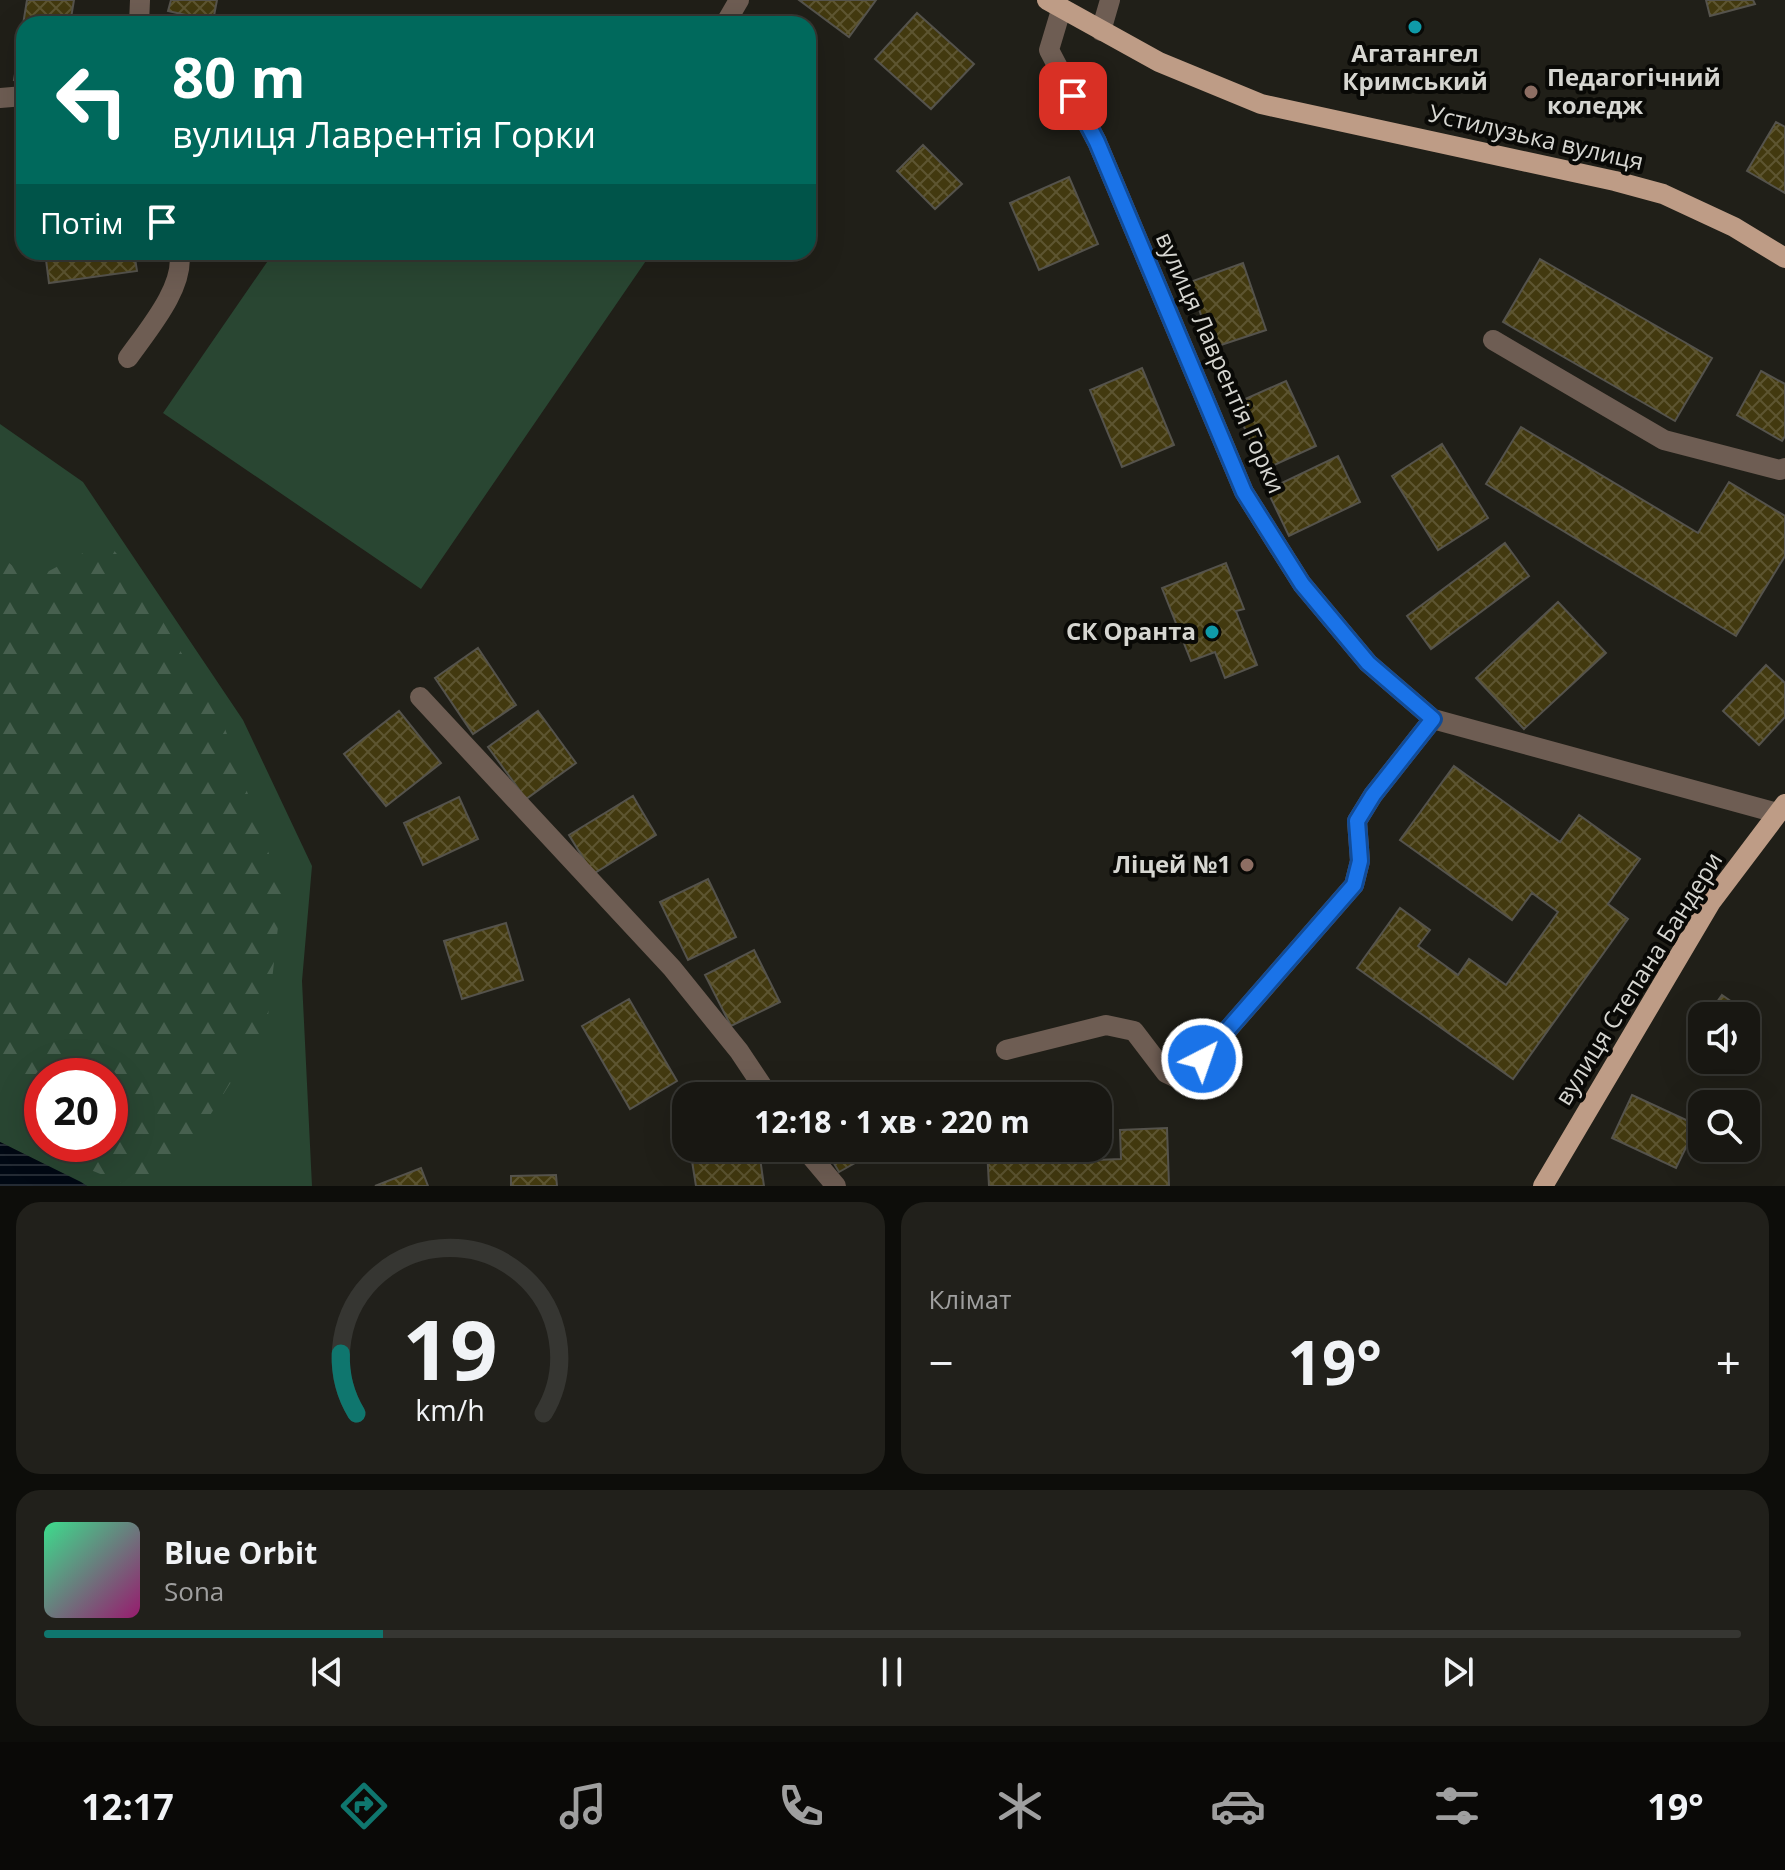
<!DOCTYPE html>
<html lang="uk">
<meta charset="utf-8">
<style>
:root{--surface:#181712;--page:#21201b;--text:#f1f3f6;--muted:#9f9f9f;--line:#363632;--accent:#0f766e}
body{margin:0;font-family:"Open Sans",sans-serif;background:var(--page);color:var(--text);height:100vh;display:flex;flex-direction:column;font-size:30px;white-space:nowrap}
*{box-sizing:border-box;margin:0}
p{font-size:26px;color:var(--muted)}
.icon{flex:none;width:44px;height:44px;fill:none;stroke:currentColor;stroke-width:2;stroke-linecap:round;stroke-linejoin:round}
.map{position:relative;height:1186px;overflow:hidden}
.side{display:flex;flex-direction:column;gap:16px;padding:16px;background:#0d0d0a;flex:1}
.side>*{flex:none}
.guide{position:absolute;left:16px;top:16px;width:800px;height:244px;border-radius:24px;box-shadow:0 8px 32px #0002,0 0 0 2px var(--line);background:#00695c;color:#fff;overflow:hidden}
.fabs{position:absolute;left:1688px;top:1002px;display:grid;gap:16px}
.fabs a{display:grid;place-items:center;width:72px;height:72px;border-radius:16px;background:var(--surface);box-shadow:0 8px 32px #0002,0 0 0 2px var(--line);font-size:40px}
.speed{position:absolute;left:24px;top:1058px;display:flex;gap:16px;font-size:40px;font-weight:700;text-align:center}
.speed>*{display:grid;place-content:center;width:104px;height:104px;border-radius:50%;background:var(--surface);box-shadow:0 8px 32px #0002,0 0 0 2px var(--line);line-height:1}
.speed .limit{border:12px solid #d22;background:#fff;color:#111}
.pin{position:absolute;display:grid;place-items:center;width:68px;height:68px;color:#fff;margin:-34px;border-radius:16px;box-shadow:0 4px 12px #0006}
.me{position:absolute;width:88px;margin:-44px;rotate:41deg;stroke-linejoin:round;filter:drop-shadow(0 0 6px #0008)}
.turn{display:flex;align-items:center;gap:28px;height:168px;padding:0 24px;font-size:36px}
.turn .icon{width:104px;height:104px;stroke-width:2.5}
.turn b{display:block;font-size:56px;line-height:68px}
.then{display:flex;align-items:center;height:76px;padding:0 24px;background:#0003;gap:16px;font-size:30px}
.big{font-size:60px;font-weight:700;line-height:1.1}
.side .tile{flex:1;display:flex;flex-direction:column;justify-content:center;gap:12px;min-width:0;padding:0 28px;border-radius:24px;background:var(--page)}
.side .dial{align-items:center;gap:0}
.dial svg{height:208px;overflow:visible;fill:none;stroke:var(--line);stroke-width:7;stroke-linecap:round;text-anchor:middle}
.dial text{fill:var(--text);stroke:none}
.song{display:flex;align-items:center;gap:24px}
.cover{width:96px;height:96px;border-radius:12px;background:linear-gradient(135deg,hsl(150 70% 55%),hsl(320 70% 35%))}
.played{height:8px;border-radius:4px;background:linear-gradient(90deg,var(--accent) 20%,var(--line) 20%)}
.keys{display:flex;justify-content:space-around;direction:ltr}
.heat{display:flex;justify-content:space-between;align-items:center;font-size:44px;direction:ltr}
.side .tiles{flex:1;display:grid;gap:16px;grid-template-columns:1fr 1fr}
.tile:last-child{grid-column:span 2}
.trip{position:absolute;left:672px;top:1082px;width:440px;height:80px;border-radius:24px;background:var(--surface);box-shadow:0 8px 32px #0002,0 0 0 2px var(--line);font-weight:700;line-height:80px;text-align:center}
.tab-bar{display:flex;height:128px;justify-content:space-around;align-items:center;background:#0a0907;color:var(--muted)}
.tab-bar .icon{width:56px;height:56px}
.tab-bar .active{color:var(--accent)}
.tab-bar b{font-size:36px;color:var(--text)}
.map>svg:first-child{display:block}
</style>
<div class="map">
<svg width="1785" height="1186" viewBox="0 0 1785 1186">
<defs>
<pattern id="forest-firs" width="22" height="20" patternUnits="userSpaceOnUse" patternTransform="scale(2)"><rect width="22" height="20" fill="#294632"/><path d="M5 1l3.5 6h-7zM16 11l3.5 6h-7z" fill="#47604f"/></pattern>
<pattern id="water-rules" width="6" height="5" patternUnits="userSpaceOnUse" patternTransform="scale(2)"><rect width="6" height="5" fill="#000813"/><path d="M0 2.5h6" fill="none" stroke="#242b34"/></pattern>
<pattern id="building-cross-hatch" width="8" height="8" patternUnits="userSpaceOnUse" patternTransform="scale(2)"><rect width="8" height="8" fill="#42390f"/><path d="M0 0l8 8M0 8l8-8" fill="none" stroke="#5d5531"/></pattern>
</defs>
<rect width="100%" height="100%" fill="#201f18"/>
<path fill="#294632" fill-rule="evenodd" d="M274,252H652L421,589L163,413Z
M0,424L83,482L243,720L312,866L302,981L312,1186H87L0,1142ZM42,1076H110V1144H42Z"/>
<path fill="url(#forest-firs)" d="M106,541L137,578L223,723L282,891L267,1025L171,1177L127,1185L81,1166L63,1144H110V1076H42V1119L0,1068V555L30,581Z"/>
<path fill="url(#water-rules)" d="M0,1142L81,1182L87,1186H0Z"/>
<path fill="url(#building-cross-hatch)" stroke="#55534c" stroke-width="2" d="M27,0H74L70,24H24V81L14,80Z
M171,0H217L213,21L168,11Z
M799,0H876L849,37Z
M1706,0H1753L1755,4L1710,16Z
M917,13L974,64L931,109L875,59Z
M1776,122L1785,127V193L1747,171Z
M923,145L962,184L935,209L897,171Z
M1069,177L1098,244L1039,270L1010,203Z
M45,252H134L137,271L49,283Z
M1540,259L1712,358L1675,421L1503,322Z
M1243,263L1266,330L1212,348L1190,282Z
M1142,368L1174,445L1122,467L1090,390Z
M1761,371L1785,384V436L1782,441L1737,415Z
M1286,381L1316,446L1263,470L1234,404Z
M1521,427L1698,533L1729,482L1785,516V556L1736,636L1486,484Z
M1442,444L1488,518L1438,550L1392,476Z
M1338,456L1360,502L1289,536L1267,490Z
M1505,543L1529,576L1431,649L1407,616Z
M1226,563L1244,609L1236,611L1257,665L1225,678L1215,652L1191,661L1162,588Z
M1558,602L1606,653L1524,729L1476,678Z
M478,648L516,705L473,734L435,678Z
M1766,665L1785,683V717L1759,745L1723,711Z
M399,711L441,763L386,806L344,754Z
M538,711L576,763L526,799L488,747Z
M1454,766L1560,842L1579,815L1640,859L1608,904L1628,919L1513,1079L1357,968L1400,908L1430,930L1418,946L1458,975L1469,959L1506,985L1558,912L1532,893L1512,920L1400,840Z
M633,796L656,835L593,874L569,835Z
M459,797L478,839L423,865L404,823Z
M708,879L736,937L688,960L660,902Z
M506,923L523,980L462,999L444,941Z
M754,950L780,1002L731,1026L705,975Z
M1722,995L1758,1020L1746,1038V1016H1707Z
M629,999L677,1081L630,1109L582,1026Z
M1702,1024V1053L1688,1044Z
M1042,1092V1096H985V1095Z
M1632,1095L1697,1125L1676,1168L1612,1138Z
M1167,1128L1169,1186H989L987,1148H1045V1162L1121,1159L1120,1130Z
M825,1148H880V1149L839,1172Z
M759,1151L764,1186H696L692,1161Z
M421,1168L428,1186H375Z
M556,1175L557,1186H511V1176Z"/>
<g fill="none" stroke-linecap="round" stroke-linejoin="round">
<path stroke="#6e5d53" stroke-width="20" d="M1061,10L1049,50L1097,142L1244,492L1302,584L1368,663L1433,719L1777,813
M139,24L140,0
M725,24L739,0
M1101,31L1110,0
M0,98L24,96
M1493,340L1664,440L1780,470L1785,468
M128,358C147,331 186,286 179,252
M420,697L672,968L739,1051L769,1096
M1006,1050L1106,1025L1134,1031L1166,1073L1183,1081L1354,885L1360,861L1357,821L1373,795L1433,719
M804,1148L836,1186"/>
<path stroke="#be9c86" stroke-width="20" d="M1047,0L1159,62L1261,104L1615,181L1663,194L1734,227L1785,258
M1543,1186L1711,902L1785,804"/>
</g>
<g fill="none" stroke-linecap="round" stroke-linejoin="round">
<g stroke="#114b97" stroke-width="20">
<path id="route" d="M1073,96L1097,142L1244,492L1302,584L1368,663L1433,719L1373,795L1357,821L1360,861L1354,885L1202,1059"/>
</g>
<use href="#route" stroke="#1a73e8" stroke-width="14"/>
</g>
<g fill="#0f9aa8" stroke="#090906" stroke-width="3">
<circle cx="1415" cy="27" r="8"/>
<circle cx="1212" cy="632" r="8"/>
</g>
<g fill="#8d6e63" stroke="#090906" stroke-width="3">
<circle cx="1531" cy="92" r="8"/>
<circle cx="1247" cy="865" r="8"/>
</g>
<g text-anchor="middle" stroke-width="8" stroke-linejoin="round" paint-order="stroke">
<g font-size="24" font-weight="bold" fill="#d6d6d1" stroke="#090906" text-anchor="end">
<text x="1415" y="62" text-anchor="middle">Агатангел<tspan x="1415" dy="28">Кримський</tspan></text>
<text x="1547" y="86" text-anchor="start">Педагогічний<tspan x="1547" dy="28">коледж</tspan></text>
<text x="1196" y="640">СК Оранта</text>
<text x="1231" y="873">Ліцей №1</text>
</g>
<g font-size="24" fill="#d6d6d1" stroke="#090906">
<text transform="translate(1536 138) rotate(13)" y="8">Устилузька вулиця</text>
<text transform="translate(1220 363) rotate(66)" y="8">вулиця Лаврентія Горки</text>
<text transform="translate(1639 979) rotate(-58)" y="8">вулиця Степана Бандери</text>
</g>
</g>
</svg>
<div class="fabs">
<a><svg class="icon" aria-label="sound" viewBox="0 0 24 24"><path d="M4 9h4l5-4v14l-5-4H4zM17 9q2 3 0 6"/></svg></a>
<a><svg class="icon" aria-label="search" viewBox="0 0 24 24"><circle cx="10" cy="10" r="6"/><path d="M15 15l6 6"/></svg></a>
</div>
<div class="speed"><div class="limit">20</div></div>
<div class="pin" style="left:1073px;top:96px;background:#d93025"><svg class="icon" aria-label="arrive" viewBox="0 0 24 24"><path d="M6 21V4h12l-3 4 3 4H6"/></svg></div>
<svg class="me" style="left:1202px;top:1059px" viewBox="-20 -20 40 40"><circle r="17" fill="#1a73e8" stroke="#fff" stroke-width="3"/><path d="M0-11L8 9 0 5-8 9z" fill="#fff"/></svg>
<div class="trip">12:18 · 1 хв · 220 m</div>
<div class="guide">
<div class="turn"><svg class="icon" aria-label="left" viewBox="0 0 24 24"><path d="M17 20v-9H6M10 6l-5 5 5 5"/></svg><div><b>80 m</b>вулиця Лаврентія Горки</div></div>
<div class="then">Потім<svg class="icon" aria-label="arrive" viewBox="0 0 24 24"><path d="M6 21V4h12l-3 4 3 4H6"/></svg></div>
</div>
</div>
<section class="side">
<div class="tiles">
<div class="tile dial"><svg viewBox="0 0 100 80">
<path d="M14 69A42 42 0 1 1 86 69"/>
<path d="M14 69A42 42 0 0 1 8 46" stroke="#0f766e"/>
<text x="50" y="56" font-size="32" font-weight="700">19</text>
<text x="50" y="72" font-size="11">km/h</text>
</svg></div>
<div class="tile"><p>Клімат</p>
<div class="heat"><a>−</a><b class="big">19°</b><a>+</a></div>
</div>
<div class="tile">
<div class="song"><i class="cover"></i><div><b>Blue Orbit</b><p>Sona</p></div></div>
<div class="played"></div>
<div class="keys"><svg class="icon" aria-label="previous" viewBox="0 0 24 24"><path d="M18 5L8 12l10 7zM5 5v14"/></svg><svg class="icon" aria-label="pause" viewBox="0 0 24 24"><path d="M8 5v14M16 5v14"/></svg><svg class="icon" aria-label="next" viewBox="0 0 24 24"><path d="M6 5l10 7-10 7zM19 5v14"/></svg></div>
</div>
</div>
</section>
<nav class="tab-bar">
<b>12:17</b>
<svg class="icon active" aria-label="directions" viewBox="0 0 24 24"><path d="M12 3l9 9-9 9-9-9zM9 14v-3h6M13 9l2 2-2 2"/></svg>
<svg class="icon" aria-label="music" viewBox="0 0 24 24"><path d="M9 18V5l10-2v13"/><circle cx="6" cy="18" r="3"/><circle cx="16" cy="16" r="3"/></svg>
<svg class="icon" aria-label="phone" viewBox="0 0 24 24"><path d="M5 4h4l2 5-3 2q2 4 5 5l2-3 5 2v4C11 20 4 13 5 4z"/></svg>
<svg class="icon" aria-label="climate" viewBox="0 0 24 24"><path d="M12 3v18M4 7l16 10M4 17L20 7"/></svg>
<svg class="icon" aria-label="car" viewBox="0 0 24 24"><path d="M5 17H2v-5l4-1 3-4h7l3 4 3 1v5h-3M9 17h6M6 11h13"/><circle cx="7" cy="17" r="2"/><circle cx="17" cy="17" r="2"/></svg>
<svg class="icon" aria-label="filters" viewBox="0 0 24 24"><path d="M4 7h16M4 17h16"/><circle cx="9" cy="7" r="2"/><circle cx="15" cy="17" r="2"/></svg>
<b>19°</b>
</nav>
